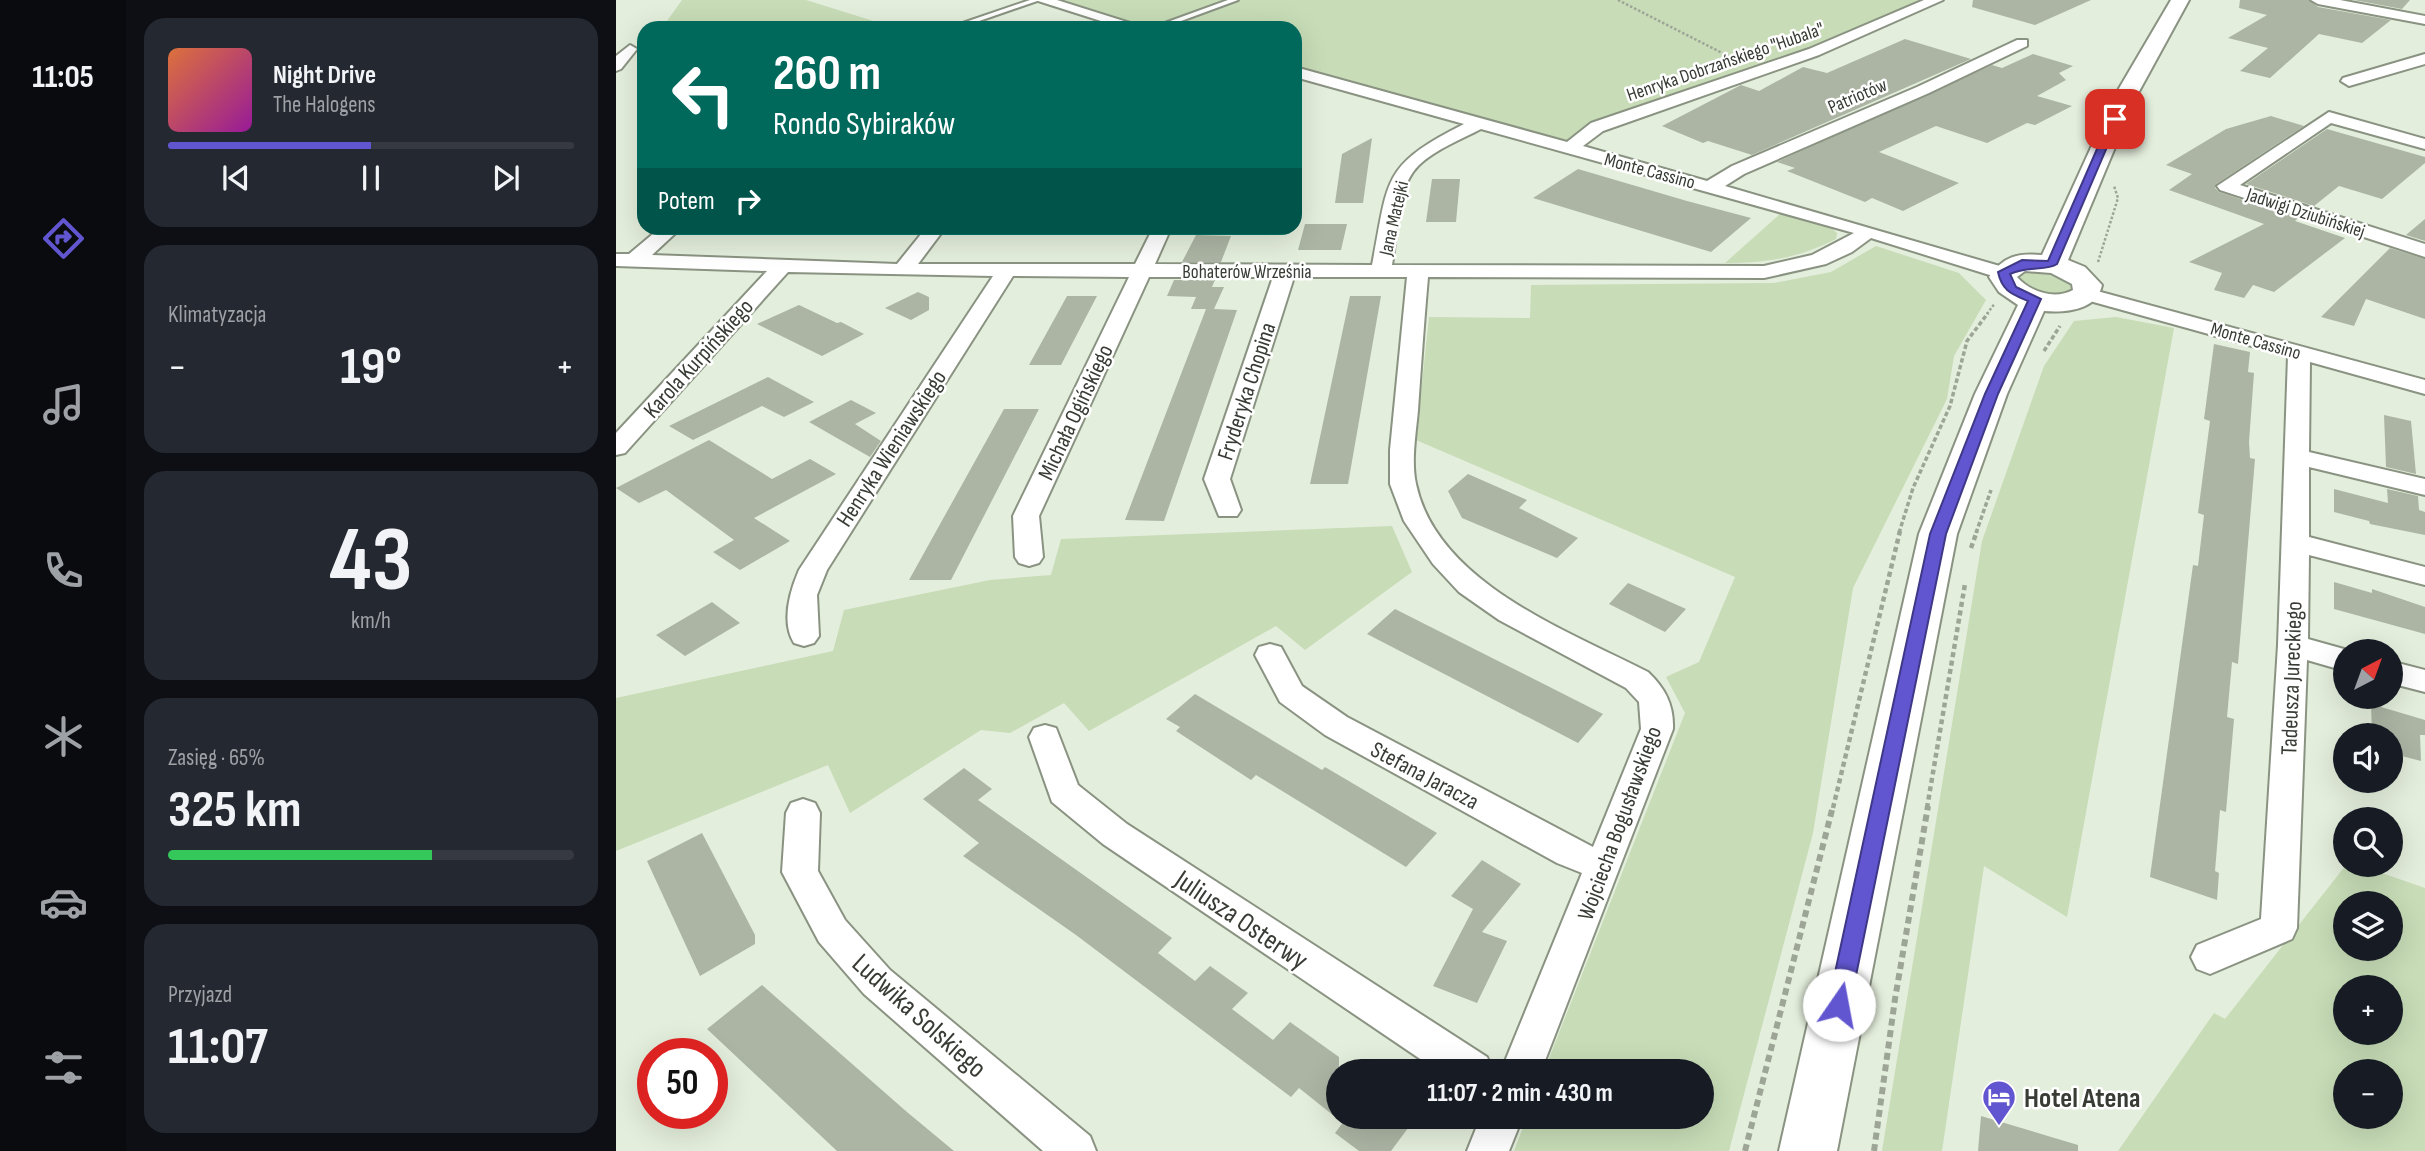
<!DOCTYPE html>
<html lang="pl">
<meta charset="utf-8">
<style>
:root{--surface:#171b24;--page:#242831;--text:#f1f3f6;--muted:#9ea1a6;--line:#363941;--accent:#6156cf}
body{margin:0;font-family:"Sofia Sans Condensed",sans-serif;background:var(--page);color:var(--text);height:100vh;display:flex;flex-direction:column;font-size:26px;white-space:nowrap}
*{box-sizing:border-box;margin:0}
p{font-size:23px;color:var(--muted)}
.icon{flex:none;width:38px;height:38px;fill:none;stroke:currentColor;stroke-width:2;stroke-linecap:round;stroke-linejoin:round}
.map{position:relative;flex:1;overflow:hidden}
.sheet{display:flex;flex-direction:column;gap:18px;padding:18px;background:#0d0f14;width:490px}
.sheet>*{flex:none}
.top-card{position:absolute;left:21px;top:21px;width:665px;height:214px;border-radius:21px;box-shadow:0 7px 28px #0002;background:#00695c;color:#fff;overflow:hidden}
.needle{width:46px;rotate:41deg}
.fabs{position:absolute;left:1717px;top:639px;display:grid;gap:14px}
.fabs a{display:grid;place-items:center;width:70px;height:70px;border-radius:50%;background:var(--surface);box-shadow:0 7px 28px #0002;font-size:35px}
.speed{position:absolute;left:21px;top:1038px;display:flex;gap:14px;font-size:35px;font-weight:700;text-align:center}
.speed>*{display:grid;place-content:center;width:91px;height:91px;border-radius:50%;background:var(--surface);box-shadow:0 7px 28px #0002;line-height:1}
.speed .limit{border:10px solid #d22;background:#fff;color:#111}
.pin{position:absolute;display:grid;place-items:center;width:60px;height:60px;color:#fff;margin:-30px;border-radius:14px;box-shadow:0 4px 10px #0006}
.me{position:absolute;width:77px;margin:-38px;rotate:12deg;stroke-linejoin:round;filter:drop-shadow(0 0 5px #0008)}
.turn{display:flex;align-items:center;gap:24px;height:147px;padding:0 21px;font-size:32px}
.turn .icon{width:91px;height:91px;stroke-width:2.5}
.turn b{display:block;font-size:49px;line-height:60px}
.then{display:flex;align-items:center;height:66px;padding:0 21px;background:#0003;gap:14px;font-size:26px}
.big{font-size:52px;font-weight:700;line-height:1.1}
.sheet .tile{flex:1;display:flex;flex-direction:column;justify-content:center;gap:10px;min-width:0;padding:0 24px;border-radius:21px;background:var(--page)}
.sheet .dial{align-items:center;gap:0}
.dial b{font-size:91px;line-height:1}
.song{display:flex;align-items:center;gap:21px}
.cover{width:84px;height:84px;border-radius:10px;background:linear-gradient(135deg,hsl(20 70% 55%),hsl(300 70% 35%))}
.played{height:7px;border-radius:4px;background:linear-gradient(90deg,var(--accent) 50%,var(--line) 50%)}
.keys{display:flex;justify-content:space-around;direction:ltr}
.heat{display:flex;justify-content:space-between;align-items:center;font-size:38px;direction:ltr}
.charge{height:10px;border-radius:5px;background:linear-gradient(90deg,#34c759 65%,var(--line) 0)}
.trip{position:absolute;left:710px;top:1059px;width:388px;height:70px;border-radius:35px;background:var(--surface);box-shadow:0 7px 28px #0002;font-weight:700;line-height:70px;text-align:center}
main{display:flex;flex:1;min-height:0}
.dock{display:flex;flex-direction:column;width:126px;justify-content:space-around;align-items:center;background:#090b0e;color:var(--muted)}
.dock .icon{width:49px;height:49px}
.dock .active{color:var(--accent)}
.dock b{font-size:32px;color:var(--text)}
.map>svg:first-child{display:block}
</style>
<main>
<nav class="dock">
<b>11:05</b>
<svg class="icon active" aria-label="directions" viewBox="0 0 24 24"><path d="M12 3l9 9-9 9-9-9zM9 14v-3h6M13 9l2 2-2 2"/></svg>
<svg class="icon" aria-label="music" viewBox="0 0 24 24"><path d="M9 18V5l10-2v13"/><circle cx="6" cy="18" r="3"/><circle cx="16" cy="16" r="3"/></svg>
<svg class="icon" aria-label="phone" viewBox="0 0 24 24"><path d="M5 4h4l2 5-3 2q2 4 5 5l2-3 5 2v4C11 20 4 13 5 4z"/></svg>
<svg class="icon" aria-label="climate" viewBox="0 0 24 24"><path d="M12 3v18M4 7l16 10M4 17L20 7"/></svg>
<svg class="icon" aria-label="car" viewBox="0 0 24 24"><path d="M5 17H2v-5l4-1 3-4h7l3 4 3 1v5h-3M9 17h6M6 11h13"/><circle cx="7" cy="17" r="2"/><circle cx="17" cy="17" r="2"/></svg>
<svg class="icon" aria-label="filters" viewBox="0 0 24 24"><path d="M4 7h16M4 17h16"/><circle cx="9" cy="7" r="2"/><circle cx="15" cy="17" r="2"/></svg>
</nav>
<section class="sheet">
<div class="tile">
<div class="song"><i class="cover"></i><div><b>Night Drive</b><p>The Halogens</p></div></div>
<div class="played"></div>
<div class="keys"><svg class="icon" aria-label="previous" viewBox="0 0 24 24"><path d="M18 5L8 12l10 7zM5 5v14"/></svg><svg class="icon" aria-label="pause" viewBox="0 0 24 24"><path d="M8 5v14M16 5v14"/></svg><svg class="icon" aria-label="next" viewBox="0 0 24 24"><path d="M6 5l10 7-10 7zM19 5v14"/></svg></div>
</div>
<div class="tile"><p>Klimatyzacja</p>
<div class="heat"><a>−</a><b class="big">19°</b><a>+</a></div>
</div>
<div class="tile dial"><b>43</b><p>km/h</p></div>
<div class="tile"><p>Zasięg · 65%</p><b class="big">325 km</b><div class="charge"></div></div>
<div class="tile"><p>Przyjazd</p><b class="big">11:07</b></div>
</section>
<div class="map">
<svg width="1809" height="1151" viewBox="0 0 1809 1151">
<rect width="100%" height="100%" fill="#e4eedc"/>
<path fill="#c7dcb7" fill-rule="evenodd" d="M66,0H190L280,28H138L140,22L46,28Z
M426,0H1320L1198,52L981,127L954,148L679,72V28H525Z
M1165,213L1213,226L1221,233L1220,239C1183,258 1150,263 1109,263Z
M1260,246L1343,273L1370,300L1338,356L1331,399L1237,588L1197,833L1113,1151H898L911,1117L1087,1116V1071H928L1069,713L1050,677L1083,662L1119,577L800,440L813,317L914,318L915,285L1158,283L1215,272Z
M1411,270H1428L1457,284V288C1441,304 1418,291 1402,281L1401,277Z
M1500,317L1558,328L1451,917L1368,866L1326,1151H1266L1366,541L1428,366L1458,321Z
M776,526L796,572L689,650L660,626L473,731L448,703L394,733L365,730L234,813L212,765L0,851V698L217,651L228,610L374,580L435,575L445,539Z
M1730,865H1743L1809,888V1151H1502L1598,1013L1609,1019ZM1729,903H1774V948H1729ZM1729,987H1774V1032H1729ZM1729,1071H1774V1116H1729Z"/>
<path fill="#acb5a4" d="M1357,0H1475L1419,25L1356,7Z
M1624,0H1693L1702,7L1775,20L1746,43L1703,34L1654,78L1624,71L1652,48L1612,38L1651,15L1623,8Z
M1738,0H1794L1786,9Z
M1289,39L1355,59L1136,155L1092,141L1087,143L1046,126L1125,85L1143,91L1187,67L1211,73Z
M1417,54L1457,66L1443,73L1450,80L1421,96L1456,106L1419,125L1411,123L1371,143L1320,126L1263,152L1343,183L1287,211L1256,198L1249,202L1171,171L1179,168L1161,162L1376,65L1386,68Z
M1655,116L1688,126L1600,184L1599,188L1603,192L1682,218L1679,221L1729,238L1658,292L1637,285L1628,298L1598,290L1606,273L1573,262L1648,224L1553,190L1576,174L1550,165L1610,129Z
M1711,129L1809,157V163L1766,199L1723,186L1698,206L1630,184Z
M756,138L747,203H719L726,154Z
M962,169L1071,201L1135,218L1095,252L917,198Z
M816,179H844L840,222H810Z
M1809,219V241L1790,235Z
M689,224H731L725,250H682Z
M580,235L615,236L605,262H566Z
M1774,248L1809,259V319L1750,299L1738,326L1705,317Z
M558,280H599L596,287H608L598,309L621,310L548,521L509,520L590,309H575L580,297L551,296Z
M302,292L313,297V310L295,320L269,308Z
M451,296H481L445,365H413Z
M734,296H765L732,484H694Z
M183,305L221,323L225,322L248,334L206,356L141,324Z
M1598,344L1634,352L1632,372L1638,373L1633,442L1634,458L1639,459L1622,664L1616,662L1611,717L1618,719L1610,812L1604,810L1599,871L1603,873L1601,900L1534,877L1577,565L1582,566L1588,515L1582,513L1594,421L1588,419Z
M152,377L198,402L168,417L146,406L77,440L53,426Z
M235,400L260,413L239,424L265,441L254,457L193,422Z
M388,409H423L335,580H293Z
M1768,415L1795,421L1800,474L1770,467Z
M93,440L156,479L194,459L220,474L138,518L174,541L124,570L97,552L118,540L50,490L23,503L0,488Z
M852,474L911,500L903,508L962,538L941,558L846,518L832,491Z
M1718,489L1772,503L1771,489L1802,496L1803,510L1809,512V535L1754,524L1753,521L1718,512Z
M1718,582L1756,593V589L1809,607V634L1718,609Z
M1012,583L1070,609L1049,632L993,604Z
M96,602L124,623L69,656L40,635Z
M779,609L894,667L987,714L962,743L751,634Z
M579,694L706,770L709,767L821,833L790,867L640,775L635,780L560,731L564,727L550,719Z
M1755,704L1809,720V735H1804L1805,761L1774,753V735H1756Z
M348,768L376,789L362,800L556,938L542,953L579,981L594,966L632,993L616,1009L657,1040L674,1022L723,1057V1120L683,1088L675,1097L460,935L347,856L363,843L307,799Z
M86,833L139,935V944L84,976L31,861Z
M866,860L905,884L866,932L891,941L861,1003L817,986L857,909L835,896Z
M146,985L291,1112L338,1151H221L91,1029Z
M732,1116H801L775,1151H743L719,1133Z
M1365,1116L1462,1145V1151H1362Z"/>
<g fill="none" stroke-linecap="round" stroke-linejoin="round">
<g stroke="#8a9382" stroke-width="4">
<path id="lane" d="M414,0H424L343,28H332Z
M612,0H622L546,28H535Z"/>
</g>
<g stroke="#8a9382" stroke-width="4">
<path id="street" d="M419,0H441L530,28H507Z
M1308,0H1327L1203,55L987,131L967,146L1091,181L1116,166L1301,87L1401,40H1411V46L1313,93L1128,174L1109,186L1394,269L1397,273L1394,277H1380L1255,238L1236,252L1210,264L1148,278L812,277C808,322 805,366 802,410C800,433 795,461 800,484C821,583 952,631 1032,672C1049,688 1058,705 1057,729L925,1071H885L966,873L941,863L709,735L664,702L639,655L643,647L654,644L665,647L686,686L731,717L977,847L1025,729L1023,702L1010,688L883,620L843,592L817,564L788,521L774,484V450L791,277H678L614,479L625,510L621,516H603L588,479L657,277H533L423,516L427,557L423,563L413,566L403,563L399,557L397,516L513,277L397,276L211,570L201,595L203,636L198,643L188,646L178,643C165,622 174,591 183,570L377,276L172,272L9,453L0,455V433L151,271L0,266V254H13L44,228H65L36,255L281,264L310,228H329L302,264H519L537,228H555L539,264L756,265C773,178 765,166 848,124L679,77V67L951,142L975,123L1193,49ZM865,129L1238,233L1196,255L1148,266L776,265C781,235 780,187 803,165C820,149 844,140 865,129Z
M1695,0H1724L1809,16V24L1702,4Z
M14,45L21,49L5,69L0,71V56Z
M1809,54V64L1733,86L1725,81L1727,78Z
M1713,112L1809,139V149L1715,123L1624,185L1809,244V257L1604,190L1601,186Z
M1470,288L1809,380V394L1694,362L1693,452L1809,479V495L1693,467V537L1809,567V585L1693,555L1692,639L1735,651H1729V671L1691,660L1681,928L1676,939L1594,974L1581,969L1575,957L1581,945L1645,919L1662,645L1672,356L1463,298L1460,294L1463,290Z
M1774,661L1809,670V692L1774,683Z
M429,725L440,728L462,785L511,824L871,1057L877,1071H822L487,844L436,802L413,737L418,728Z
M187,799L199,803L204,813L202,871L229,920L274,970L474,1136L480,1151H427L248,994L203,942L166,872L170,813L175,803Z
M865,1116H907L893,1151H851Z"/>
</g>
<g stroke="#8a9382" stroke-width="4">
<path id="secondary" d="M1555,0H1573L1520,97L1452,260L1469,267L1486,285C1481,310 1450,313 1428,311L1391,394L1341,534L1221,1151H1163L1303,534L1359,394L1402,305L1383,292L1373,277C1388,256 1401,253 1426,255L1498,97ZM1409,271L1435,273L1456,284L1457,290C1439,300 1414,292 1401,277Z"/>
</g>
<path stroke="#9da597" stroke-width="2.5" stroke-dasharray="2.5 2" stroke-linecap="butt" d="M1002,0L1120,60
M1482,262L1502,198L1498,186
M1371,314L1379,303"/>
<path stroke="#9da597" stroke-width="3.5" stroke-dasharray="4.5 2.5" stroke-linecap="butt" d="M1428,351L1444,326
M1283,533L1297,488L1334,406L1351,341L1372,313
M1360,533L1375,490"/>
<path stroke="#9da597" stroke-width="4.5" stroke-dasharray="5 3.5" stroke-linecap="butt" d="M1355,548L1361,531
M1217,808L1284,531
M1311,808L1349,584"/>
<path stroke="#9da597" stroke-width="6" stroke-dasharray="7 4.5" stroke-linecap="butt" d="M1129,1151L1217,806
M1258,1151L1279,999L1312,806"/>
<use href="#lane" fill="#fff" fill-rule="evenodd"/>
<use href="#street" fill="#fff" fill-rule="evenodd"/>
<use href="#secondary" fill="#fff" fill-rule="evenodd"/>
</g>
<path fill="#6156cf" stroke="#3f3887" stroke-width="2" d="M1495,117L1503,119L1441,264C1431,271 1411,266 1394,274L1400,287L1425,299L1382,394L1330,534L1234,1005L1231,1012L1223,1015L1215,1012L1212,1005L1314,534L1369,394L1412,301C1396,294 1386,291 1382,272L1406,260L1432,261Z"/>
<defs>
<g id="hotel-pin" transform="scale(1.75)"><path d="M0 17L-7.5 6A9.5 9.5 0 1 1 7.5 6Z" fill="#6156cf" stroke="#fff"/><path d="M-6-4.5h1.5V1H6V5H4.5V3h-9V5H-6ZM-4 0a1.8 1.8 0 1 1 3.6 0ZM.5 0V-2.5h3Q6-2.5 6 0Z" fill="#fff"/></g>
</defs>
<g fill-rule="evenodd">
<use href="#hotel-pin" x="1383" y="1097"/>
</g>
<g text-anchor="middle" stroke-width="5" stroke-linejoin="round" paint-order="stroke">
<g font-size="19" fill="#383c35" stroke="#fff">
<text transform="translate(1109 61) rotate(-19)" y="7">Henryka Dobrzańskiego "Hubala"</text>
<text transform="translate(1241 95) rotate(-23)" y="7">Patriotów</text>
<text transform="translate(1034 170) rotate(15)" y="7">Monte Cassino</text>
<text transform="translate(1690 212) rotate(18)" y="7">Jadwigi Dziubińskiej</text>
<text transform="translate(777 218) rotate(-77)" y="7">Jana Matejki</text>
<text x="631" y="278">Bohaterów Września</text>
<text transform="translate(1640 340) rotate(16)" y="7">Monte Cassino</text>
</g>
<g font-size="23" fill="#383c35" stroke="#fff">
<text transform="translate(82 358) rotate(-48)" y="8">Karola Kurpińskiego</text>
<text transform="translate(630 391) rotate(-72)" y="8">Fryderyka Chopina</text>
<text transform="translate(459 412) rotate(-65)" y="8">Michała Ogińskiego</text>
<text transform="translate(275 448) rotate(-57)" y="8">Henryka Wieniawskiego</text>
<text transform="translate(1675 678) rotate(-88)" y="8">Tadeusza Jureckiego</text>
<text transform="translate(809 775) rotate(28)" y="8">Stefana Jaracza</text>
<text transform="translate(1003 823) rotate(-70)" y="8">Wojciecha Bogusławskiego</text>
</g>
<g font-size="28" fill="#383c35" stroke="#fff">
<text transform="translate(626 919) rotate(34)" y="10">Juliusza Osterwy</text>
<text transform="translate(304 1015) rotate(42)" y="10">Ludwika Solskiego</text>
</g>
<g font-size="28" font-weight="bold" fill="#383c35" stroke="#fff" text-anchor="start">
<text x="1408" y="1107">Hotel Atena</text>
</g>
</g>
</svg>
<div class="fabs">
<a><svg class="needle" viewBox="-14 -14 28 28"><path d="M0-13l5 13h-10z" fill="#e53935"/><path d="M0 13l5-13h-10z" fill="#9ea1a6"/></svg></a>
<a><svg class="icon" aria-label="sound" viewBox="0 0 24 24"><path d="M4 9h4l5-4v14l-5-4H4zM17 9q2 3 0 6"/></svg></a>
<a><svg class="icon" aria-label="search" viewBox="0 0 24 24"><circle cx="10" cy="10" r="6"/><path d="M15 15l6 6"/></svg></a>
<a><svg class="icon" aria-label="layers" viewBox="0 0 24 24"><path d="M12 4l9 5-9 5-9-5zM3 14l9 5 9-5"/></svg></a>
<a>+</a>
<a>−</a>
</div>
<div class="speed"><div class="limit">50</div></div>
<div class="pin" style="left:1499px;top:119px;background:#d93025"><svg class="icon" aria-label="arrive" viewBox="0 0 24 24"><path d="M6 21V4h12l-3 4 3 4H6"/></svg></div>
<svg class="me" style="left:1223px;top:1005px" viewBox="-20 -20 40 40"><circle r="19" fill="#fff"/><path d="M0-13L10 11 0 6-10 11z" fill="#6156cf"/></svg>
<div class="trip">11:07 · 2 min · 430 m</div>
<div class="top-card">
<div class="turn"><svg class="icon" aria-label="left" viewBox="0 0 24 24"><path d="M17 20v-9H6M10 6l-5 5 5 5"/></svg><div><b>260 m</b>Rondo Sybiraków</div></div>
<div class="then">Potem<svg class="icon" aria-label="right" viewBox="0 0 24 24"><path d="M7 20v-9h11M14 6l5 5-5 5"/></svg></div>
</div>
</div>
</main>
